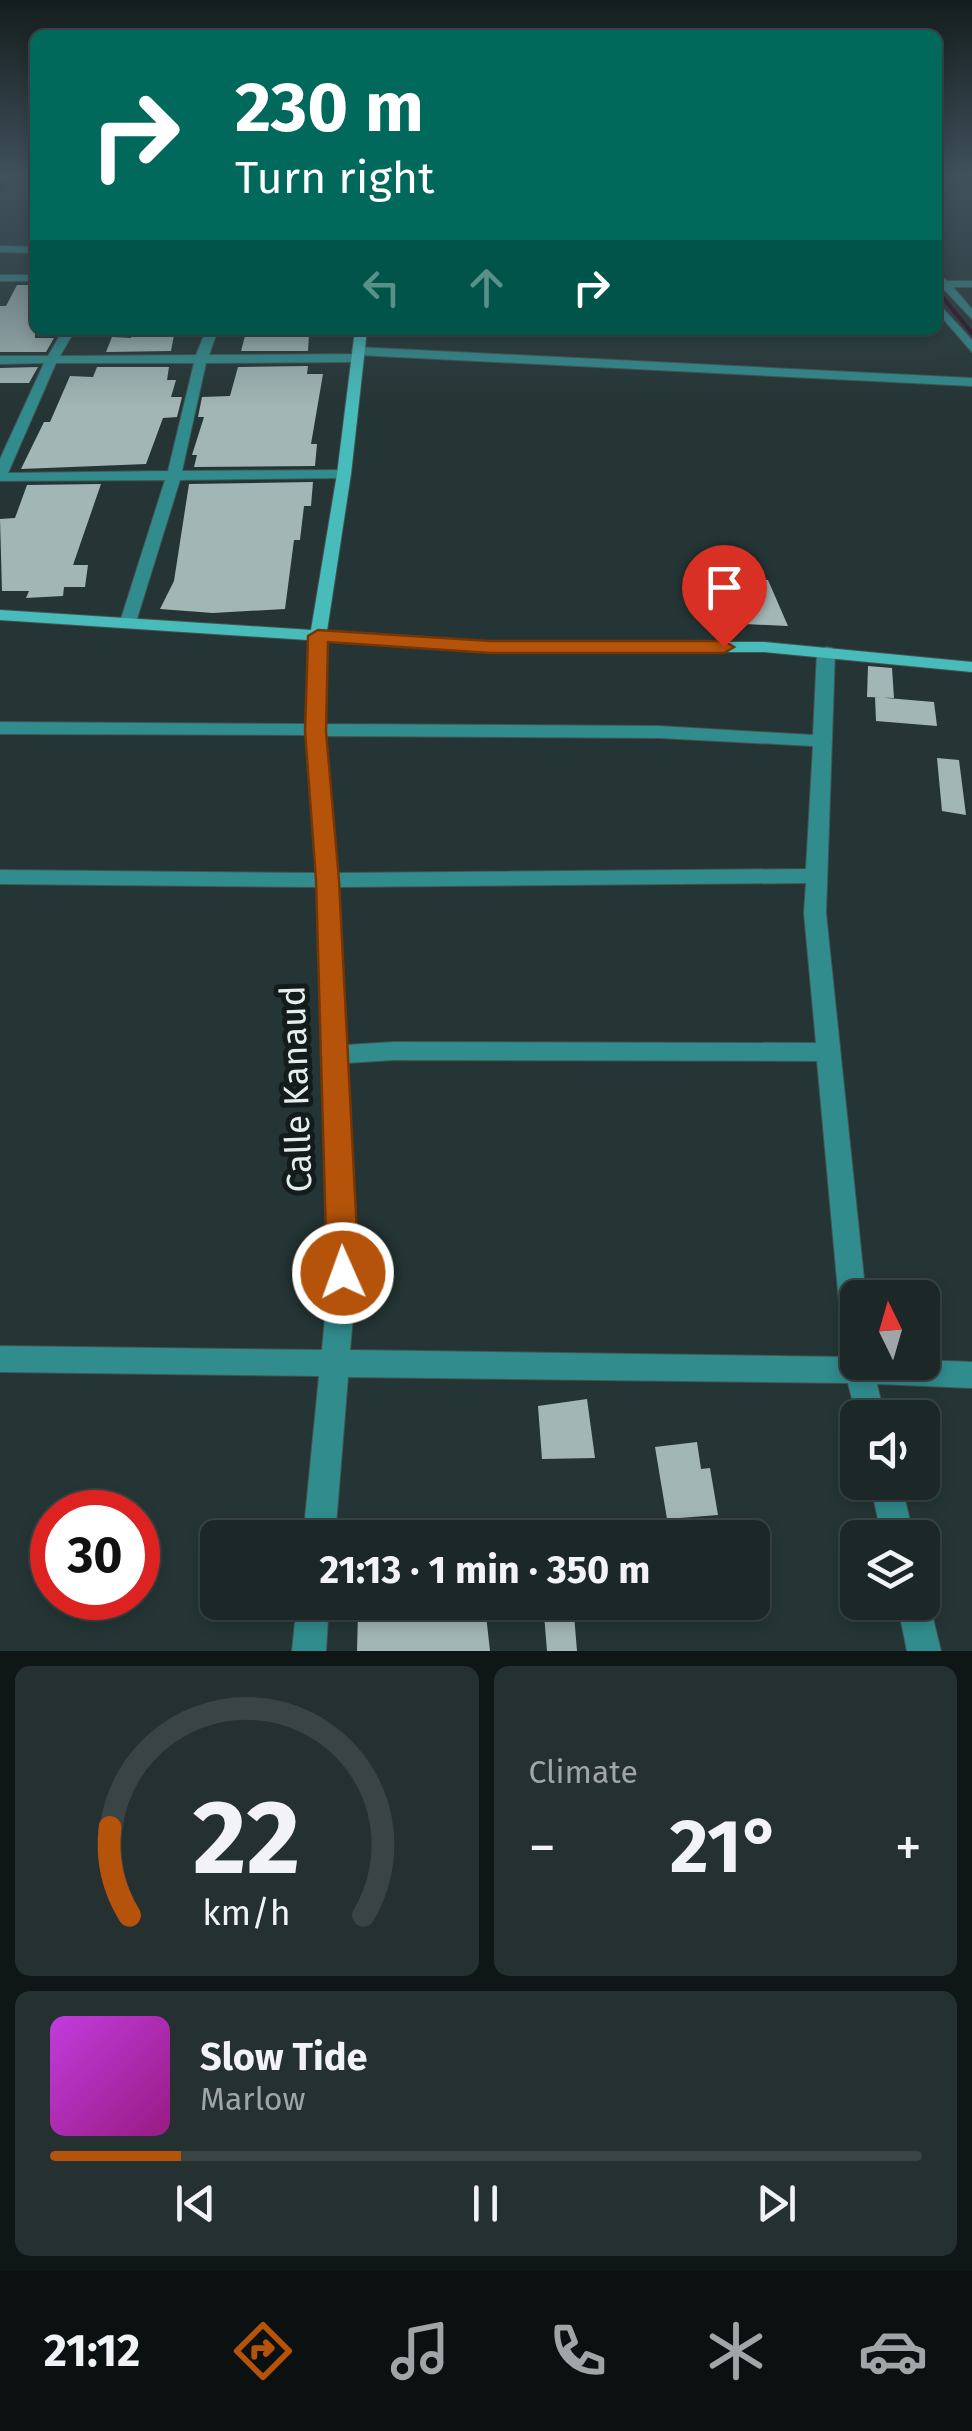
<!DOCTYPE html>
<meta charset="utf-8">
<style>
:root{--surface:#1c2828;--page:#253030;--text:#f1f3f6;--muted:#a0a6a8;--line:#3a4445;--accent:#b45309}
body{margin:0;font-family:"Fira Sans",sans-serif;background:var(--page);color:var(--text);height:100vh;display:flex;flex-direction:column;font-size:38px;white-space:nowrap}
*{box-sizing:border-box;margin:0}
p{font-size:32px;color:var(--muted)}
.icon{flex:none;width:55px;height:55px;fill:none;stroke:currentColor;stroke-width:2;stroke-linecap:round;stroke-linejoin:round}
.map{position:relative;height:1651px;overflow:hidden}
.panel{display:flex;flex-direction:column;gap:15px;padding:15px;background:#0f1616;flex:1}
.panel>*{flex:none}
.hud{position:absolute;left:30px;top:30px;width:912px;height:305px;border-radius:15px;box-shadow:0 5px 15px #0003,0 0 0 2px var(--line);background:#00695c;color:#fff;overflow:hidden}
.needle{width:65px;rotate:355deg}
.buttons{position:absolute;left:840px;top:1280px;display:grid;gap:20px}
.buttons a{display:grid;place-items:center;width:100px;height:100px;border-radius:15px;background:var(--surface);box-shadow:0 5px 15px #0003,0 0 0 2px var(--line);font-size:50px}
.speed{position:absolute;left:30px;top:1490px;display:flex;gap:20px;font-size:50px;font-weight:700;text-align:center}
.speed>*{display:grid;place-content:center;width:130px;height:130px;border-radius:50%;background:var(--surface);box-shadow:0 5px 15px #0003,0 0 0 2px var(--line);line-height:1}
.speed .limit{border:15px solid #d22;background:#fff;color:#111}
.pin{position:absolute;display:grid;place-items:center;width:85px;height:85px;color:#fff;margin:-102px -42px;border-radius:50% 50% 50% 0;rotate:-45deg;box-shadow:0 0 10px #0007}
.pin .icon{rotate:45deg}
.me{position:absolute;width:110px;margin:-55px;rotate:358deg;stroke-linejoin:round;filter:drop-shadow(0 0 8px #0008)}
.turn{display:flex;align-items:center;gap:35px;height:210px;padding:0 40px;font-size:45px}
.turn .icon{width:130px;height:130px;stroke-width:2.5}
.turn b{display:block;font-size:70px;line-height:85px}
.lanes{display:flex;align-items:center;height:95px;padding:0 40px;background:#0003;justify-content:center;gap:50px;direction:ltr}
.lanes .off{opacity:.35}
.big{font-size:75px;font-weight:700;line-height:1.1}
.panel .widget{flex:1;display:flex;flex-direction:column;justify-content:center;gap:15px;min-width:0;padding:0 35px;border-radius:15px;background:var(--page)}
.panel .dial{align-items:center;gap:0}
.dial svg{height:260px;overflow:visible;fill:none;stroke:var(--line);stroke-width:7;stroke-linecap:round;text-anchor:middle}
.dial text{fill:var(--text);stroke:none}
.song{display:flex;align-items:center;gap:30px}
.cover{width:120px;height:120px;border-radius:15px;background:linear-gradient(135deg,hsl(290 70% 55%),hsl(310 70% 35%))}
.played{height:10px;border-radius:5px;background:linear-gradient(90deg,var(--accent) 15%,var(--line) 15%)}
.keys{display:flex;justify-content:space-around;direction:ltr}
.heat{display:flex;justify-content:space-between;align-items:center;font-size:55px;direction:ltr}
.panel .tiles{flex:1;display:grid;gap:15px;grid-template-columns:1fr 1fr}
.widget:last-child{grid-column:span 2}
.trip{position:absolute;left:200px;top:1520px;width:570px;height:100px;border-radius:15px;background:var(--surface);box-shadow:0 5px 15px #0003,0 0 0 2px var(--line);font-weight:700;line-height:100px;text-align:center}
.tabs{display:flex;height:160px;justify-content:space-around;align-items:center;background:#0b1010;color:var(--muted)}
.tabs .icon{width:70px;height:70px}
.tabs .on{color:var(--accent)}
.tabs b{font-size:45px;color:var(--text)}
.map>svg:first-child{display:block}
</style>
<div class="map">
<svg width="972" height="1651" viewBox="0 0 972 1651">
<rect width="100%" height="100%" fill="#253535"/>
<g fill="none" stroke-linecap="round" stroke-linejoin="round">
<path stroke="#32061e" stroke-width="4" d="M938,292L972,333"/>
<path fill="#32061e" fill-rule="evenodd" d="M2,177H14L0,193Z"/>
</g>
<path fill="#a2b6b5" d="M17,285H35V338H54L46,352H0V306H6Z
M134,330H175L171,351L106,352L112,337L131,338Z
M309,335L308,351H241L245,336Z
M308,366L307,374H323L311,444H317L315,466L194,467L197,455H192L204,417H198L202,397L230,396L238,367Z
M38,367L29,383H0V368Z
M97,367H169L167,380H176L171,397H182L177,417L163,418L146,464L21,469L44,422H50L70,376L93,377Z
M313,482L311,506H304L300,540H294L285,609L213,613L160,609L174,581L189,484Z
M101,484L73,565H88L85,587H64L63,596L26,598L29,591H2L0,519L15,518L27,485Z
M744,580H768L788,626L745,624Z
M868,666L892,668L894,698L867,697Z
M875,697L934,702L937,726L876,721Z
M937,758L959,760L966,815L942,811Z
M587,1399L595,1458L542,1459L538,1406Z
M697,1442L701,1469L710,1468L718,1515L667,1519L655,1447Z
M543,1602H573L577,1651H547Z
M485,1606L490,1651H357L358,1612Z"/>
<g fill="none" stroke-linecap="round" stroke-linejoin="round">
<g stroke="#445352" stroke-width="2">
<path id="street" d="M0,246L35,247V253L0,252Z
M938,274L947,281H972V287H953L972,309V319L938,283Z
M0,275H35V281H0Z
M938,303L972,340V352L938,313Z
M63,330H75L60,356L196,355L206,330H218L209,355L357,354L352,351L358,347L972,378V386L358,355L363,358L357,362L206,363L182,471L344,470L351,474L344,478L180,480L136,622L128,627L120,622L165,480L0,481V459L44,363L0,364V356H48ZM56,363H194L168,471L8,473Z
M318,631L326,636L325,724L659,726L813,735L817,652L826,647L832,648L835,652L826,913L866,1298H858V1362H922V1360L972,1362V1388L877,1384L885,1418H858V1423L848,1383L348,1377L335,1538H303L319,1376L0,1372V1346L322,1350L329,1273L318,887L0,884V870L317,873L307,735L0,734V722L307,724L310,636ZM326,736L659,738L813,746L806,869L338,873ZM806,883L804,913L816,1043L394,1042L346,1045L339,887ZM394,1060L817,1061L844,1357L350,1350L357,1273L347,1063Z
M870,1482H901L914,1538H882Z
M922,1590L929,1602L941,1651H907L897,1602H922Z
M297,1602H329L326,1651H292Z"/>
</g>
<g stroke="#445352" stroke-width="2">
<path id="secondary" d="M355,330H367L351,474L327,631L490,642H764L972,662V672L764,652H490L0,620V610L311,630L337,474Z"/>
</g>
<use href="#street" fill="#318c8d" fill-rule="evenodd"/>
<use href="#secondary" fill="#48bbbb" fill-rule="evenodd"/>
</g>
<linearGradient id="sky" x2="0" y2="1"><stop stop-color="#141d1d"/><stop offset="0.43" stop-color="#40515c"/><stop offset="1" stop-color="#40515c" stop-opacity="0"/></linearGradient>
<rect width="972" height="408" fill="url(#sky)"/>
<path fill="#b45309" stroke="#753606" stroke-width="2.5" d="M318,630L490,641H724L734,647L724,653H490L328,642L326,731L339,880L359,1273L354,1282L343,1286L332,1282L327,1273L316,880L305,731L308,636Z"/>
<g text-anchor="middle" stroke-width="10" stroke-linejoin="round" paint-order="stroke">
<g font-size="35" fill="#e4eeed" stroke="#141b1b">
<text transform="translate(296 1089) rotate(-92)" y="12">Calle Kanaud</text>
</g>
</g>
</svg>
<div class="buttons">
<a><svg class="needle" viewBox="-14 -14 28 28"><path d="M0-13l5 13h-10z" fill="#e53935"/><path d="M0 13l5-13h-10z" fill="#a0a6a8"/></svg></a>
<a><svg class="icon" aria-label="sound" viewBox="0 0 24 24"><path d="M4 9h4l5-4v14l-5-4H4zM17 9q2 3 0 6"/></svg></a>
<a><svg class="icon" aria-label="layers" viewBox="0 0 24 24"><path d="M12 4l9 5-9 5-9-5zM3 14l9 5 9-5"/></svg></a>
</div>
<div class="speed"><div class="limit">30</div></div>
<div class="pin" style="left:724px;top:647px;background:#d93025"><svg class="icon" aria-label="arrive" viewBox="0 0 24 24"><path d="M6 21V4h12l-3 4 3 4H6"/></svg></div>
<svg class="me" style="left:343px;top:1273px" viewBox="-20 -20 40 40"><circle r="17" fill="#b45309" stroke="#fff" stroke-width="3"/><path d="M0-11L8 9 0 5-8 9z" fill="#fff"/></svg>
<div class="trip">21:13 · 1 min · 350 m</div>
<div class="hud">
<div class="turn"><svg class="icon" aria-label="right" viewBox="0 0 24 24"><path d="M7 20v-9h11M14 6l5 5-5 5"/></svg><div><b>230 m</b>Turn right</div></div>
<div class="lanes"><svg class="icon off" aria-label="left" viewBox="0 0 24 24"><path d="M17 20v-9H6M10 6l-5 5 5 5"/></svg><svg class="icon off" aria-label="ahead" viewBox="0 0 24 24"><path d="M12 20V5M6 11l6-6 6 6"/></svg><svg class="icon" aria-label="right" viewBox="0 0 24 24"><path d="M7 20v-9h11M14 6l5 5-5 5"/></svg></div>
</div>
</div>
<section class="panel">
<div class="tiles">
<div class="widget dial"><svg viewBox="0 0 100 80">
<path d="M14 69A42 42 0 1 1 86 69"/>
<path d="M14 69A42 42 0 0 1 8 42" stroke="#b45309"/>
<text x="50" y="56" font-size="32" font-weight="700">22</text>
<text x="50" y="72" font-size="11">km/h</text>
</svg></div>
<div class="widget"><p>Climate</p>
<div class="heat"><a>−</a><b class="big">21°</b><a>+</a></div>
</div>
<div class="widget">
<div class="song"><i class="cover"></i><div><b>Slow Tide</b><p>Marlow</p></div></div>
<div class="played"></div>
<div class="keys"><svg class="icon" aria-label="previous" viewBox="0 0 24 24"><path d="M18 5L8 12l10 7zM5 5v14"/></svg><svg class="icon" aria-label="pause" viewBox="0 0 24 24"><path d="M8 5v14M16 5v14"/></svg><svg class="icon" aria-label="next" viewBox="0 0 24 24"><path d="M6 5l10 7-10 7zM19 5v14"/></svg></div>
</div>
</div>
</section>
<nav class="tabs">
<b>21:12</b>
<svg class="icon on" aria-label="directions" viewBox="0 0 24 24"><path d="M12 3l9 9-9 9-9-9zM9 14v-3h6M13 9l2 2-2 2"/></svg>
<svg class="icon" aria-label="music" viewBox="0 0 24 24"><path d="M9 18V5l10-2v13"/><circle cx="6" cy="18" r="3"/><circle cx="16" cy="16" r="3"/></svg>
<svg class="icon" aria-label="phone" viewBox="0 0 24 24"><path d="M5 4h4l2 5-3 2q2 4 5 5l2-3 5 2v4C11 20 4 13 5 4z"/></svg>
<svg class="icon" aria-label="climate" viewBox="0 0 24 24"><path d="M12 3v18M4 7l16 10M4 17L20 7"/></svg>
<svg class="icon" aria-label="car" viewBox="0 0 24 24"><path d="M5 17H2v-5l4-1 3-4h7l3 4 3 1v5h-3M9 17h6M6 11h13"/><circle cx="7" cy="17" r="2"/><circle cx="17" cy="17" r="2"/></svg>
</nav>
